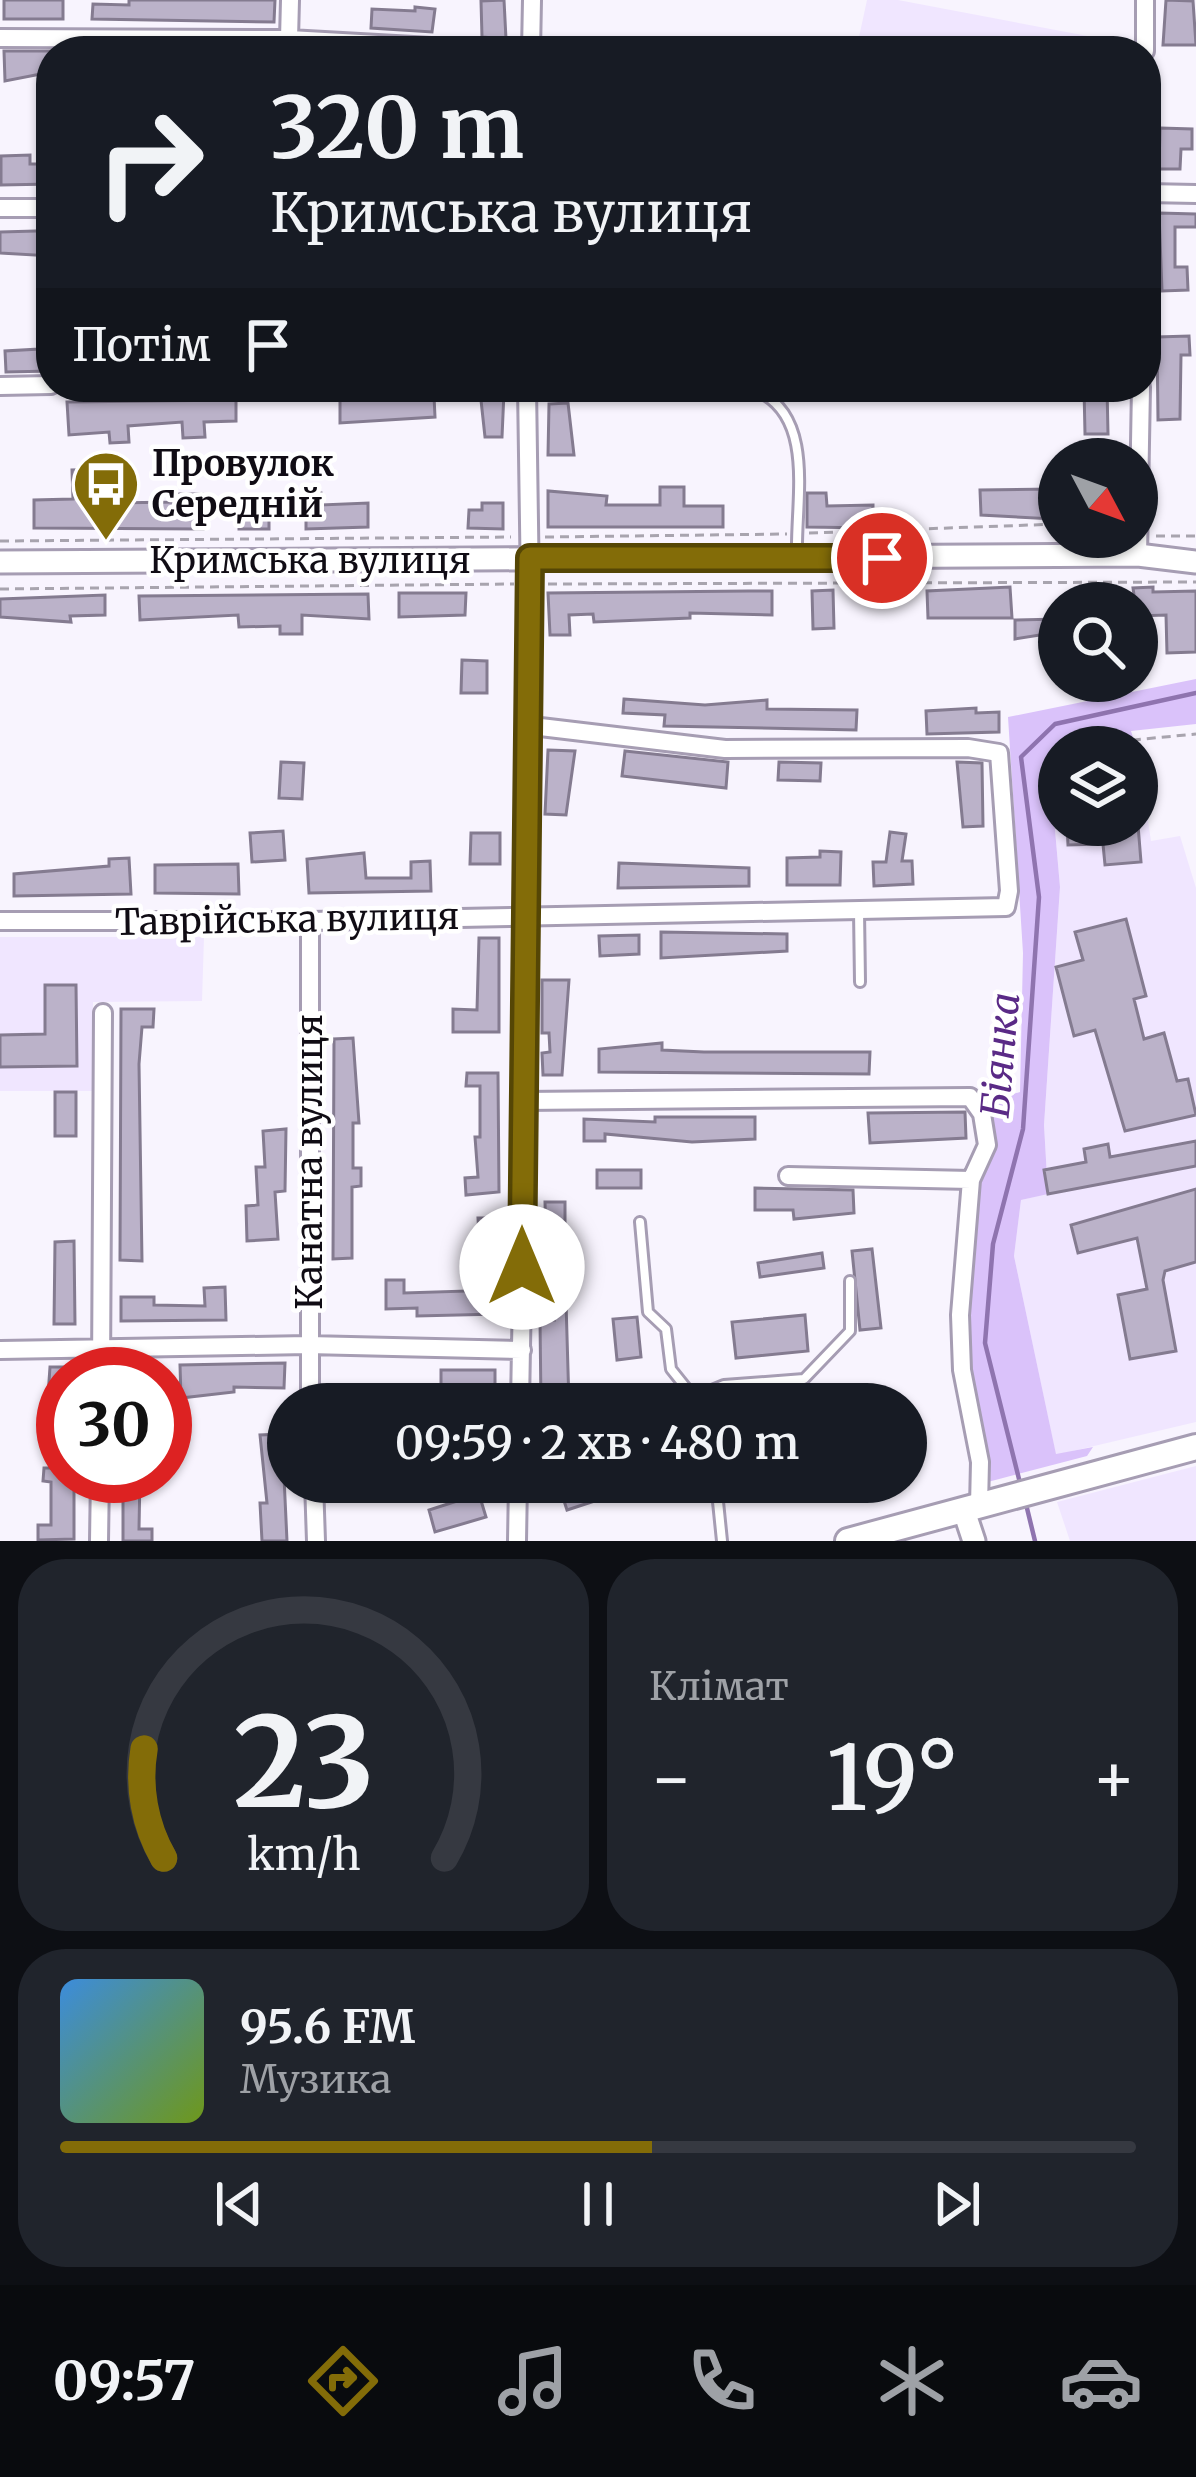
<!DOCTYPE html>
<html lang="uk">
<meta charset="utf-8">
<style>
:root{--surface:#171b24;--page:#20242c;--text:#f1f3f6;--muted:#9ea1a6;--line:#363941;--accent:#836c08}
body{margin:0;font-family:Merriweather,serif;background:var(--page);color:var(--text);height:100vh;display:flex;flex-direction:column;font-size:45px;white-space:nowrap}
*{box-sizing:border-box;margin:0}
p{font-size:39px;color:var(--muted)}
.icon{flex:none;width:66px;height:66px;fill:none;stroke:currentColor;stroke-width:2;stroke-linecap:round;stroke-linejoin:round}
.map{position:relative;height:1541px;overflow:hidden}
.sheet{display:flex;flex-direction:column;gap:18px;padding:18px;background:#0d0f14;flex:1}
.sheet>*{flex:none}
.top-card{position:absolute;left:36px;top:36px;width:1125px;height:366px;border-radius:48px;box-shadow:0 3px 9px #0004;background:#171b24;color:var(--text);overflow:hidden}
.needle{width:78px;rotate:131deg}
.controls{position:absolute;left:1038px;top:438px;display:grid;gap:24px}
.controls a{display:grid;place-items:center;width:120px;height:120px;border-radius:50%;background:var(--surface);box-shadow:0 3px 9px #0004;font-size:60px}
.speed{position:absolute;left:36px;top:1347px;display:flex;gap:24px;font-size:60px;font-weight:700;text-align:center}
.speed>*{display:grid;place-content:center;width:156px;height:156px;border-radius:50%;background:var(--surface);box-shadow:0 3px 9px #0004;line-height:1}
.speed .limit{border:18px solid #d22;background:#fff;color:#111}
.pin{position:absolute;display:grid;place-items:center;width:102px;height:102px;color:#fff;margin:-51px;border:6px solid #fff;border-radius:50%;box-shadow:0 3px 12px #0007}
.me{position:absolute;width:132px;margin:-66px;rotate:0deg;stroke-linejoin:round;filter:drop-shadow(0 0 9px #0008)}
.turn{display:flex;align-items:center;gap:42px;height:252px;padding:0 36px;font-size:54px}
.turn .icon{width:156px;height:156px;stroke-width:2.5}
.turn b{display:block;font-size:84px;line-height:102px}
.then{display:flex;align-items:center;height:114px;padding:0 36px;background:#0003;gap:24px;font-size:45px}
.big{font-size:90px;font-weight:600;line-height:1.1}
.sheet .tile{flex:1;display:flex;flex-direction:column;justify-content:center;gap:18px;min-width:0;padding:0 42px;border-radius:48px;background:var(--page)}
.sheet .dial{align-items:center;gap:0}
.dial svg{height:312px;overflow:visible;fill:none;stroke:var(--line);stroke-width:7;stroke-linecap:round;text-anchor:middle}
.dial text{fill:var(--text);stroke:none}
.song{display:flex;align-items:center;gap:36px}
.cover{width:144px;height:144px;border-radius:18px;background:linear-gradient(135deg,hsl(210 70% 55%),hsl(80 70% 35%))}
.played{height:12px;border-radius:6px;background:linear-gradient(90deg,var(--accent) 55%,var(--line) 55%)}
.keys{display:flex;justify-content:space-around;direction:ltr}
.heat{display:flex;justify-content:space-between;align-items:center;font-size:66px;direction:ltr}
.sheet .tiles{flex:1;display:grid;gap:18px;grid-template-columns:1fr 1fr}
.tile:last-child{grid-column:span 2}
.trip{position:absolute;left:267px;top:1383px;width:660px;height:120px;border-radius:60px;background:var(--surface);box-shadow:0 3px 9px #0004;font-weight:600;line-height:120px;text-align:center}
.tabs{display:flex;height:192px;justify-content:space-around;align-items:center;background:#090b0e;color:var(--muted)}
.tabs .icon{width:84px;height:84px}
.tabs .on{color:var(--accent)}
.tabs b{font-size:54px;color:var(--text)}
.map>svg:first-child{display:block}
</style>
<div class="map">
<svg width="1196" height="1541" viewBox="0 0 1196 1541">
<rect width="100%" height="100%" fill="#f8f4fe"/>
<path fill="#f0e6ff" d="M867,0H898L1114,41V51H856Z
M1138,753L1151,841L1180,836L1196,888V1422L1056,1455L1014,1256L1021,1200L1048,1193L1044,1125L1060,887L1049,761L1059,760V825H1137Z
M0,937H204L202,1001L93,1002L92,1091H0Z
M1196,1466V1541H1070L1057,1502Z"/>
<path fill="#dac2fa" d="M1196,679V724L1131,731L1136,747H1059V760L1049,761L1060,887L1044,1125L1048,1194L1021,1200L1014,1256L1056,1454L1093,1447L1087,1456L984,1483C972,1405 962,1328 967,1249C971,1198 992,1153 989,1101L1020,1092L1023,953L1008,717Z"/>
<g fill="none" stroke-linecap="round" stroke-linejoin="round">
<path stroke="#8f74af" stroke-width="4.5" d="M1020,1483L985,1343L993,1244L1023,1129L1039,897L1021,757L1055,724L1196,693
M1025,1500L1035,1541"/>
</g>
<path fill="#bbb2c9" stroke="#847b90" stroke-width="3" d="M4,0H63V19H4Z
M129,0H275L274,22L92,19L93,4L129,5Z
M504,0L506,39L482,37L481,1Z
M1166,0L1193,1L1196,45H1163Z
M415,7L435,9L432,32L371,28L372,9L415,11Z
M4,51H51V72L5,81Z
M1160,128L1192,129V149H1181L1180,169H1159Z
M30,155V164H51V184L1,185V156Z
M1159,213L1196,214V227H1175V267H1187L1188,290L1162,291Z
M36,231H51V256L0,253V232Z
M1189,336L1190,355H1181L1180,419L1158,420L1157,337Z
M51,341V371L6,372L5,351L39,349V342Z
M1107,387L1108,434H1085L1084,388Z
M480,391L504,392L502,437H485Z
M434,396L435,417L340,423V398Z
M236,400V421L204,422L205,437L183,438L182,422L128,426L129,442L110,443L109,432L69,435L67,402Z
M568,403L574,455H548L549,404Z
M110,469L111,503L176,502V494H202L203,529L34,528V500L73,499L72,470Z
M660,487H684V506H723V527H548V491L607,496L606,505H660Z
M1053,489V519L981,515L980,490Z
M306,493H321V505L368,503V527L306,529Z
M807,493H826L827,506L873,505V528L807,527Z
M239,501H257V508H269V529H239Z
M482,503H503V529L468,528L469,510H482Z
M1010,587L1012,618H928L927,591Z
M1153,587V592L1196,591V652L1167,653L1166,615L1137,616L1133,588Z
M833,590L834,628L813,629L812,591Z
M749,591H772V615L690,613V618L594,622L593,614L569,615L570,635H550L548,593Z
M399,593H466L465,615L399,617Z
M368,594L369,619L302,615V634H280V626L239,627L238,615L140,620L139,596Z
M105,595V615L70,616L71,622L0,617V599Z
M1059,619V632L1015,639V620Z
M462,660L487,661V693H461Z
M624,699L705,705L767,700V709L857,710L856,730L664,726L665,715L623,713Z
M976,708V713L999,712V732L927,734L926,711Z
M548,750L575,751L566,815L545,814Z
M625,751L728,762L726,788L622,776Z
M281,762L304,763L302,799L279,798Z
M779,762L821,763L820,781L778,780Z
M957,762L982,763L983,826L963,827Z
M1067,825H1138L1141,862L1105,865L1103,844L1068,845Z
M283,831L285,860L252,862L250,833Z
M890,832L906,834L902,861H912L913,884L874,886L873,862H886Z
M471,833H500V864H470Z
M820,851L841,852L840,885H787V858L820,857Z
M364,853L366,878H411V862L430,861L431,891L309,893L307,859Z
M129,858L131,894L14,896V874L109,866V859Z
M619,863L749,868V886L618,888Z
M238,864L239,894L155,893V865Z
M1126,919L1146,996L1134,999L1144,1039L1164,1033L1177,1081L1188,1079L1196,1115L1125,1131L1095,1030L1074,1036L1056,967L1083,960L1075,932Z
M661,932L787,934V951L661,958Z
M639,935V954L600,956L599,936Z
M479,938H499V1032H453V1009L477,1010Z
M542,980H569L562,1075H543L542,1053L550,1052L549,1033H542Z
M45,985H76L77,1066L0,1067V1035L45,1034Z
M121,1009H154L153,1027H142L139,1064L142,1261L120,1260Z
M353,1038L359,1123H353V1168H361V1186L352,1187V1258L333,1259L334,1039Z
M662,1043V1050L704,1052H870L869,1074L599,1072V1049Z
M467,1073H498L499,1192L466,1195L465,1178L478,1177L475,1137H480V1086H466Z
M55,1092H76V1136H55Z
M868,1113L965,1112L966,1138L870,1143Z
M655,1117H755V1139L692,1142L605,1134V1141H584V1119L655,1122Z
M286,1129L285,1191L275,1192L278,1239L247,1241L246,1206L258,1205L256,1167H265L263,1131Z
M1196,1141V1166L1048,1194L1044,1170L1086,1162L1084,1149L1108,1144L1110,1157Z
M597,1170H641V1188H597Z
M755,1188L853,1190L854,1213L794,1219L793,1210H755Z
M1196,1189V1262L1165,1271L1163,1280L1176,1351L1130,1359L1118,1295L1147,1289L1137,1238L1078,1253L1071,1225Z
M545,1202H565V1261H538V1244H546Z
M478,1218H499L500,1257H480Z
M74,1241L75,1324H54L55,1242Z
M872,1249L881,1328L860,1330L852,1251Z
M822,1253L824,1268L760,1277L758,1263Z
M567,1279L572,1301L566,1302L569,1404H541L540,1320H554L545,1285Z
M386,1280H404V1293L498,1290L499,1314L417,1316V1308L386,1309Z
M225,1287L226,1320L121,1321V1297H154V1305L205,1306L204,1288Z
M805,1315L808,1351L736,1358L732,1322Z
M637,1317L641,1357L617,1360L613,1319Z
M285,1363L284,1388L234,1387V1392L181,1398L180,1365Z
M50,1367H63V1425H46Z
M441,1370H495V1393H441Z
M282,1434L287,1541H262L260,1503H267L260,1435Z
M44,1468H63V1476H74V1539L38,1540V1525H51V1482L43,1481Z
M123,1476H140L139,1529H152V1541H123Z
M558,1482H605L610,1496L567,1510Z
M479,1494L486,1517L435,1532L429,1510Z"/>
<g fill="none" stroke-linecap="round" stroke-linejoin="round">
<g stroke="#a69db3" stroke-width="14">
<path id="service" d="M761,393C814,420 796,500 797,551
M859,911L860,982
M640,1222L648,1312L666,1329L671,1369L699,1404
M695,1397L724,1385L804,1379L850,1331V1281
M716,1482L722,1541"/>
</g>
<g stroke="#a69db3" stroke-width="22">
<path id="minor" d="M0,38L289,39L502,51
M289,39L290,0
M531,51L532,0
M1145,51V0
M1146,193L1196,194
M0,208H51
M0,386L51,385
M1138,555L1141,387
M0,921H310L1006,907L1009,891L999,753L968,748L725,749L532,726
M310,921V1404
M523,1101L970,1097L982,1114L987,1145L971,1180L960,1315L962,1370L980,1462L979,1506
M788,1176L971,1180
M0,1350L308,1345L522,1350
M101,1374L103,1013
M520,1404L532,726L527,387
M314,1482L316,1541
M99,1541L100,1476
M517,1541L518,1482"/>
</g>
<g stroke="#a69db3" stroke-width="27">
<path id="tertiary" d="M0,562L1138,555L1196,562
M964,1511L974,1541"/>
</g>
<g stroke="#a69db3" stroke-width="30">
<path id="secondary" d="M848,1541L1196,1447"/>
</g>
<path stroke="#a8a4ae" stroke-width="3" stroke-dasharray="9 6" stroke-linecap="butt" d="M809,533L1059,524
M1156,536H1196
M545,537L787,534
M0,541L511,537
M548,584L1196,582
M0,589L514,584
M1102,743L1196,734"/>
<use href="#service" stroke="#fff" stroke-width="8"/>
<use href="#minor" stroke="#fff" stroke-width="16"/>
<use href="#tertiary" stroke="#fff" stroke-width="21"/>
<use href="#secondary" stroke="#fff" stroke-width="24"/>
</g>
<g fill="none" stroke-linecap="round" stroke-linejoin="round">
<g stroke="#554605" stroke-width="30">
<path id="route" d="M522,1267L530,558H882"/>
</g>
<use href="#route" stroke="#836c08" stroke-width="21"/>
</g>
<defs>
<g id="bus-pin" transform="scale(3.45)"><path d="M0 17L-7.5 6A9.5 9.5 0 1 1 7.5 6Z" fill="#836c08" stroke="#fff"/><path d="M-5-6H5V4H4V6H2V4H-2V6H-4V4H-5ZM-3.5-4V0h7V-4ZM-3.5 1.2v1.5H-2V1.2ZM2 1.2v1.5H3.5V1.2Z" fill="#fff"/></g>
</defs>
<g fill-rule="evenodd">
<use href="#bus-pin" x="106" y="484"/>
</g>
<g text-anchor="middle" stroke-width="9" stroke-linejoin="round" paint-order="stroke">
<g font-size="36" font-weight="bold" fill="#100c14" stroke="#fff" text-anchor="start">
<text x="152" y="476">Провулок<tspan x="152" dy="41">Середній</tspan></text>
</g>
<g font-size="36" fill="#100c14" stroke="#fff">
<text x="310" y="573">Кримська вулиця</text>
<text transform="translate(287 919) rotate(-1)" y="13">Таврійська вулиця</text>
<text transform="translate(309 1162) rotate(-90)" y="13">Канатна вулиця</text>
</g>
<g font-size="39" font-style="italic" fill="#5a2a86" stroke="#fff">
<text transform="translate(1000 1055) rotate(-85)" y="14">Біянка</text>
</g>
</g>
</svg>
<div class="controls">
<a><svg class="needle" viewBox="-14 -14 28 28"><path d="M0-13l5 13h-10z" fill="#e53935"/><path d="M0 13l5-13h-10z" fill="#9ea1a6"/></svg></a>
<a><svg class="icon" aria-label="search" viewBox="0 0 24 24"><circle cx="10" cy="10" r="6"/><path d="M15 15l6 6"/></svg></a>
<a><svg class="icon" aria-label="layers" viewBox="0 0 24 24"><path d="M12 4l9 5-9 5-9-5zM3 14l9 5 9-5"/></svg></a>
</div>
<div class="speed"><div class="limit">30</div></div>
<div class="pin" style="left:882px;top:558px;background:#d93025"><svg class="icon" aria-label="arrive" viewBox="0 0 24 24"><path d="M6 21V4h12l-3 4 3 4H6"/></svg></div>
<svg class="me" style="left:522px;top:1267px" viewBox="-20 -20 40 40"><circle r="19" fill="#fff"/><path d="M0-13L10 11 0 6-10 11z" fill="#836c08"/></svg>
<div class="trip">09:59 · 2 хв · 480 m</div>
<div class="top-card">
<div class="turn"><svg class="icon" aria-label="right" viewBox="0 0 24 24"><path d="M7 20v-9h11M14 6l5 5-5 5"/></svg><div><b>320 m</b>Кримська вулиця</div></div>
<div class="then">Потім<svg class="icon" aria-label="arrive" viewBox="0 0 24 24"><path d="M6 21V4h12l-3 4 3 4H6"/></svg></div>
</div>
</div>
<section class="sheet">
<div class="tiles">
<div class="tile dial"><svg viewBox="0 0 100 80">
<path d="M14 69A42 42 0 1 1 86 69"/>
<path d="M14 69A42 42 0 0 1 9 41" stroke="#836c08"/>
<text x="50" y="56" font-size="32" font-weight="700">23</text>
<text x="50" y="72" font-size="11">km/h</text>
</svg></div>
<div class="tile"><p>Клімат</p>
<div class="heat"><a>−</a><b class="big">19°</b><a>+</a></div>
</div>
<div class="tile">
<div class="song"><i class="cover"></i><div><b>95.6 FM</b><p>Музика</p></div></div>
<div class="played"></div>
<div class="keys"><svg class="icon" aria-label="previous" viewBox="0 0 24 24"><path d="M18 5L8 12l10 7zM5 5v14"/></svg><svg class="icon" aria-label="pause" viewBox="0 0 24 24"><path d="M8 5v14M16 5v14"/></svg><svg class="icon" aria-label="next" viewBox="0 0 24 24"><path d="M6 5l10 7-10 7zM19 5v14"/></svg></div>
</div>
</div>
</section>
<nav class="tabs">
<b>09:57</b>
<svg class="icon on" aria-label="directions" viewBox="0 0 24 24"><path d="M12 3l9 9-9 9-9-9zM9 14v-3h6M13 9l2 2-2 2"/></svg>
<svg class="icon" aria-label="music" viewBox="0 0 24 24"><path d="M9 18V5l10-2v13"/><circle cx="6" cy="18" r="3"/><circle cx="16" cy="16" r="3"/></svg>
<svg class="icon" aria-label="phone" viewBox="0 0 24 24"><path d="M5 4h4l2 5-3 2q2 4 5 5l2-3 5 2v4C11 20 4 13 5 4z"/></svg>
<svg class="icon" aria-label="climate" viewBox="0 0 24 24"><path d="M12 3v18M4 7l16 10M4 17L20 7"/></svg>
<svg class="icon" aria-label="car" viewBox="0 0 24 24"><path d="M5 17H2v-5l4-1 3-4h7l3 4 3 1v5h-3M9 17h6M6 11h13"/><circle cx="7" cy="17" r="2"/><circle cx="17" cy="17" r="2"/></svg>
</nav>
